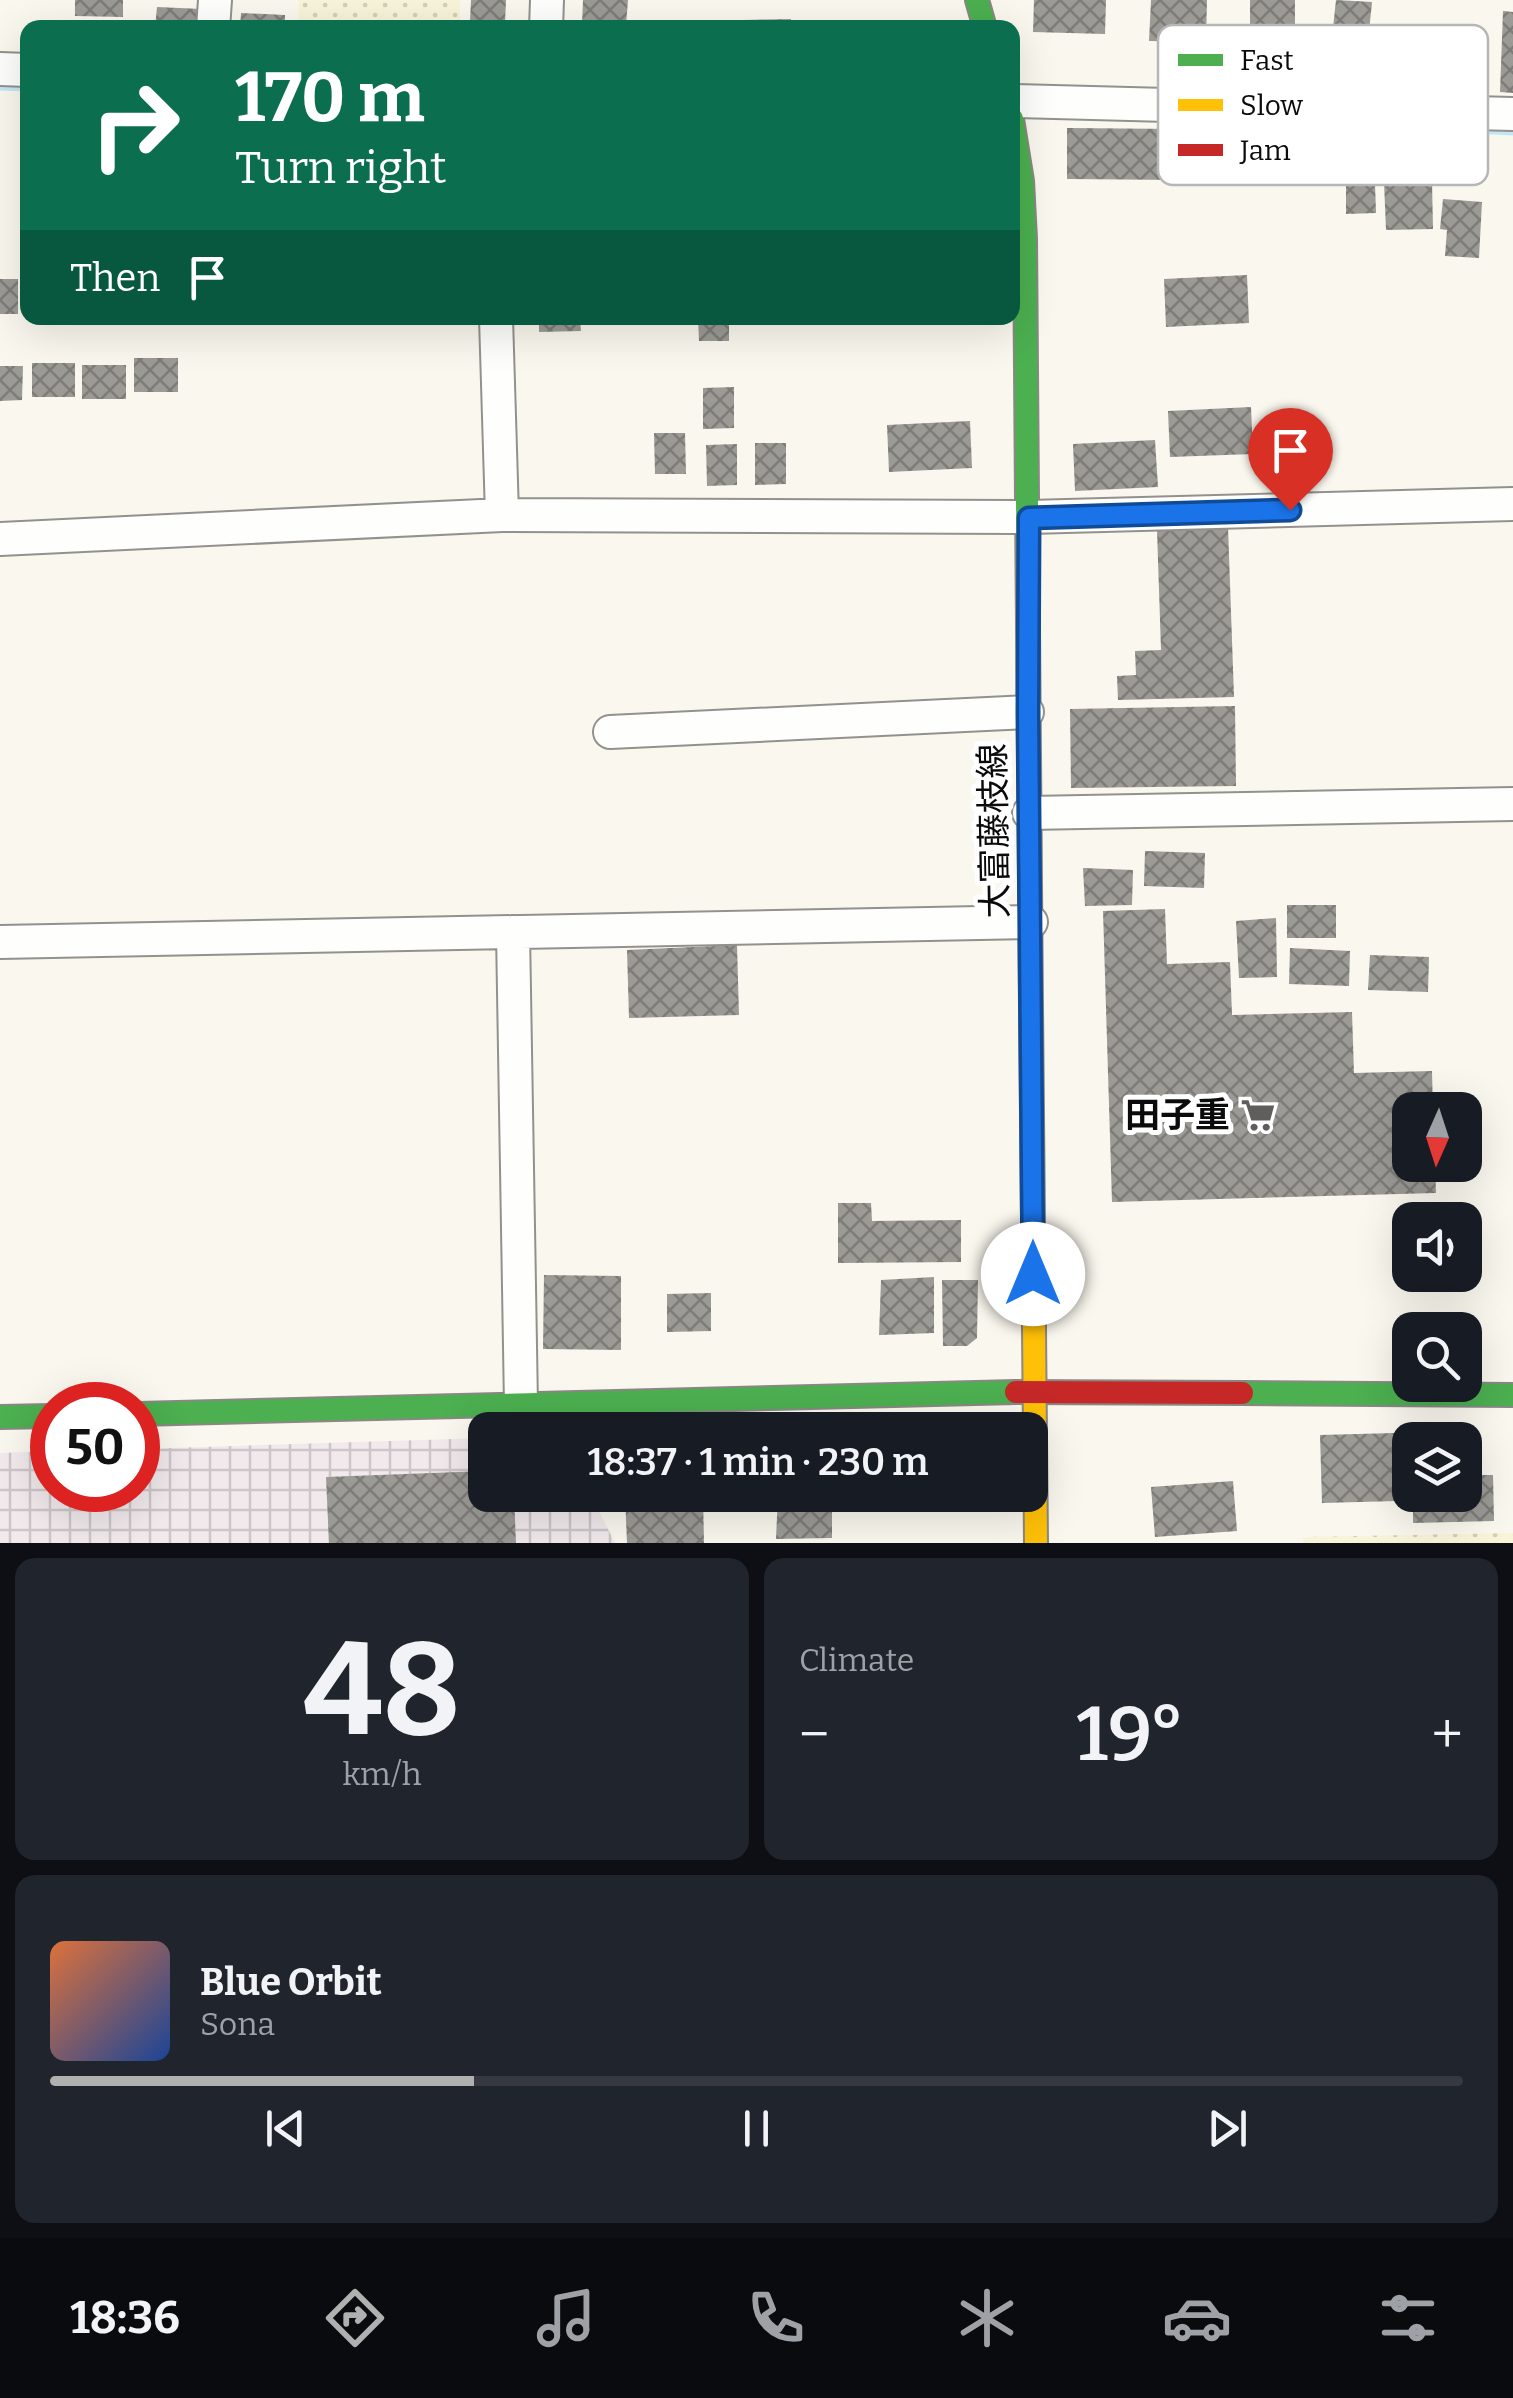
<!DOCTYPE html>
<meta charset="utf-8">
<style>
:root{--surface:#171b24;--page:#20242c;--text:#f1f3f6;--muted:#9ea1a6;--line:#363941;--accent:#afb0b0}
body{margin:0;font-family:Bitter,"Noto Sans JP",serif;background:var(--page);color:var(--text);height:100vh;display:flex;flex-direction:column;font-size:38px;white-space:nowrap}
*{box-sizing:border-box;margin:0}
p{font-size:32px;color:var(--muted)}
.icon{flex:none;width:55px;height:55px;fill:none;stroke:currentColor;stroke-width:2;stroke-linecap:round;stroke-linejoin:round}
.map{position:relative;height:1543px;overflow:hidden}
.sheet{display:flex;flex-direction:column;gap:15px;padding:15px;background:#0d0f14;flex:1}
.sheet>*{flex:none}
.top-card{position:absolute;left:20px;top:20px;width:1000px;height:305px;border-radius:20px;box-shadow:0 10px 40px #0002;background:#0b6e4f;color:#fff;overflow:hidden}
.needle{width:65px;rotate:183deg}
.tools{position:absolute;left:1392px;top:1092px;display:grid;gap:20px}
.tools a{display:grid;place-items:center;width:90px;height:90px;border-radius:20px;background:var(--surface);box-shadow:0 10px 40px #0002;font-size:50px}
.speed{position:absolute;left:30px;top:1382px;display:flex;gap:20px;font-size:50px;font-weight:700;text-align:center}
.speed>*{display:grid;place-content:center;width:130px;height:130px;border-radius:50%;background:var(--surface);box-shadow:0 10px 40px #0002;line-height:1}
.speed .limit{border:15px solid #d22;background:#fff;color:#111}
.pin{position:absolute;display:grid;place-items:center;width:85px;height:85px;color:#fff;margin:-102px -42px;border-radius:50% 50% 50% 0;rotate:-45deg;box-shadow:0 0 10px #0007}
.pin .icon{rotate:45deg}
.me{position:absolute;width:110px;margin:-55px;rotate:0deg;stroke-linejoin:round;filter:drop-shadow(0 0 8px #0008)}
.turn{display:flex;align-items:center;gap:35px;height:210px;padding:0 50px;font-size:45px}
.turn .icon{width:130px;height:130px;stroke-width:2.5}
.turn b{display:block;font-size:70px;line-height:85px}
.then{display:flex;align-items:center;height:95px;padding:0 50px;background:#0003;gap:20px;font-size:38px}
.big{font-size:75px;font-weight:600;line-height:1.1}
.sheet .widget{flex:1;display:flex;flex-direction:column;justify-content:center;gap:15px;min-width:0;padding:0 35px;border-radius:20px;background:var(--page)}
.sheet .dial{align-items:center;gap:0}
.dial b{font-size:130px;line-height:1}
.song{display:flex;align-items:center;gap:30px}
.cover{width:120px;height:120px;border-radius:15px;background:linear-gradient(135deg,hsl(20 70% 55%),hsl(220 70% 35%))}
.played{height:10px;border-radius:5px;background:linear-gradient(90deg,var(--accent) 30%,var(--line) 30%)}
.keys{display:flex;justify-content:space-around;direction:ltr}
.heat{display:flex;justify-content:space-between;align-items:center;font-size:55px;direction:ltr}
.sheet .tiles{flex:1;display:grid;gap:15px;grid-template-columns:1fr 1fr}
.widget:last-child{grid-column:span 2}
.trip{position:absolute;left:468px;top:1412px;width:580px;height:100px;border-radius:20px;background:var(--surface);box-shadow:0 10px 40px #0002;font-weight:600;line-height:100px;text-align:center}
.tab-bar{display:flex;height:160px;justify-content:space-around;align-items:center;background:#090b0e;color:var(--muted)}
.tab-bar .icon{width:70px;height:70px}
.tab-bar .selected{color:var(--accent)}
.tab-bar b{font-size:45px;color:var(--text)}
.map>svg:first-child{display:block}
</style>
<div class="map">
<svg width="1513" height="1543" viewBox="0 0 1513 1543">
<defs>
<pattern id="industrial-grid" width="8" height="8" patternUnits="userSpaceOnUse" patternTransform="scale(2.5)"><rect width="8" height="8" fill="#f1e9ec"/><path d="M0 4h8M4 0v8" fill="none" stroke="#cdc6c9"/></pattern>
<pattern id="farmland-dots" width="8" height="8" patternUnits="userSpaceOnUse" patternTransform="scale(2.5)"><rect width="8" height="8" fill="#f8f4d9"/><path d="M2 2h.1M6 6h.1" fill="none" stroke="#d3d0b9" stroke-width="1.8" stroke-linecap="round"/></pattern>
<pattern id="building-cross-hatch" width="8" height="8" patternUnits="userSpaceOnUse" patternTransform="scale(2.5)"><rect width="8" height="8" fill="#9c9a95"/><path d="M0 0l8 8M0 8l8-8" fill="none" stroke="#7d7c78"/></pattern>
</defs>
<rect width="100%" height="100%" fill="#faf7ee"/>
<path fill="url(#industrial-grid)" d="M485,1438V1495H591L615,1543H0V1453L52,1451V1490H138V1449Z"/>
<path fill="url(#farmland-dots)" d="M299,0H460V27H298Z
M1513,1533V1543H1303V1537Z"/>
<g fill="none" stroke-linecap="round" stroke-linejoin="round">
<path stroke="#c2e6f7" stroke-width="9" d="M0,86L28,87
M1476,129L1513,131"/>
</g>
<path fill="url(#building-cross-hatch)" d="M75,0H123V17L75,16Z
M471,0H506L505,23L470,21Z
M583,0H628L626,25L582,24Z
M1034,0H1106L1105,34L1033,32Z
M1151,0H1207L1206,42L1149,41Z
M1250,0H1295V49L1250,48Z
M1336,0L1372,2L1369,32L1333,28Z
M157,7L201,9L200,28H155Z
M1503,11L1513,12V93L1500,92Z
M241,13L285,15V28H240Z
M791,19V28H744L743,20Z
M1067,128L1178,129L1177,180L1067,179Z
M1432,181L1433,229L1386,230L1384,182Z
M1375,183L1376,213L1346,214V184Z
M1443,199L1482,202L1479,258L1445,256L1447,230L1440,229Z
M1247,275L1249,323L1166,327L1164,279Z
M0,279H18V314H0Z
M539,318H580L581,331L539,332Z
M698,318H729V341H699Z
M134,358H178V392H134Z
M32,363H75V397H32Z
M82,365H126V399H82Z
M0,366H23L22,400L0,401Z
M734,387V428L703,429V388Z
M1251,407L1253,454L1170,457L1168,411Z
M970,421L972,468L889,472L887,425Z
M654,433H685L686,474H655Z
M1155,440L1158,487L1075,491L1073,444Z
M755,443H786V484L755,485Z
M737,444V485L707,486L706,445Z
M1228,527L1234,697L1118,700L1117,676L1136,675L1135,651L1161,650L1157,530Z
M1235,706L1236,786L1071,788L1070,709Z
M1145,851L1205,853L1204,888L1144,886Z
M1083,868L1133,870L1132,905L1085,906Z
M1287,905H1336V938H1287Z
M1165,909L1167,964L1230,962L1232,1015L1352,1012L1354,1073L1432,1071L1433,1110H1410V1165H1435L1436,1193L1112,1202L1103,911Z
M1276,918L1277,977L1239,978L1236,921Z
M737,945L739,1015L629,1018L627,950Z
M1290,948L1350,951L1349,986L1289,984Z
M1370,955L1429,957L1428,992L1368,990Z
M838,1203H871L872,1221L961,1220V1262L838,1263Z
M544,1275L621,1276V1350L543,1349Z
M934,1277V1333L879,1335L881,1280Z
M942,1280H978L977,1338L967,1346H943Z
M711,1293V1331L667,1332V1294Z
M1395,1433L1397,1501L1322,1503L1320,1435Z
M485,1471V1495H514L516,1543H329L326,1477Z
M1465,1475H1493L1494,1521L1413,1523V1495H1465Z
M1233,1481L1237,1531L1155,1537L1151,1487Z
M625,1495H703L704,1543H627Z
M778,1495H832V1538L776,1539Z"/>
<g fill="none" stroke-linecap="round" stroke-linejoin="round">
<g stroke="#93918d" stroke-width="36">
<path id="street" d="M213,28L215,0
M546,28L547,0
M0,69L28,70
M1012,101L1513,114
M496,318L502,515
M0,539L502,515L1029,517L1513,504
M610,732L1027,712
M1029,813L1513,804
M513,932L521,1405
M0,942L1031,922"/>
</g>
<g stroke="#898884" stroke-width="26">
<path id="fast" d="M977,0L985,28
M1012,119L1022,181L1025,239L1029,756
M1242,1393L1513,1395
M138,1414L1016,1392
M0,1417L52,1416"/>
</g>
<g stroke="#898884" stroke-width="26">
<path id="slow" d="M1031,1007L1036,1543"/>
</g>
<g stroke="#898884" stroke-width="26">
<path id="jam" d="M1029,756L1031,1007
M1016,1392L1242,1393"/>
</g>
<use href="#street" stroke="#fefefc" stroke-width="32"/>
<use href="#fast" stroke="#4caf50" stroke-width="22"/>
<use href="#slow" stroke="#ffc107" stroke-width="22"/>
<use href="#jam" stroke="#c62828" stroke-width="22"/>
</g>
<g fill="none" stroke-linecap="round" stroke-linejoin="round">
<g stroke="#114b97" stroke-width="25">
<path id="route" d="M1033,1274L1028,712L1029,518L1290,510"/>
</g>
<use href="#route" stroke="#1a73e8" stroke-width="18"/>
</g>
<defs>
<g id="supermarket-bare" transform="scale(2.7)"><path d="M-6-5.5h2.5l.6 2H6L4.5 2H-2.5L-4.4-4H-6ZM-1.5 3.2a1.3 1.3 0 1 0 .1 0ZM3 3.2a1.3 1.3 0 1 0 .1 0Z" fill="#5f5e5a" stroke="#fff" stroke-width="2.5" paint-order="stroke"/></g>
</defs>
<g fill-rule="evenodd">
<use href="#supermarket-bare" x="1258" y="1115"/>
</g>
<g text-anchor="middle" stroke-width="10" stroke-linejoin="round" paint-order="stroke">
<g font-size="35" fill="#0b0b0b" stroke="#fff">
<text transform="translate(994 831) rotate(-91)" y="12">大富藤枝線</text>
</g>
<g font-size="35" font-weight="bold" fill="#0b0b0b" stroke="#fff" text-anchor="end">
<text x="1230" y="1127">田子重</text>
</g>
</g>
<rect x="1158" y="25" width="330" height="160" rx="15" fill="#fff" stroke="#b6b6b6" stroke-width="2.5"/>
<rect x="1178" y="54" width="45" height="12" fill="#4caf50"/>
<rect x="1178" y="99" width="45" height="12" fill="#ffc107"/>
<rect x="1178" y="144" width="45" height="12" fill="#c62828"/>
<g font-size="28" fill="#0b0b0b">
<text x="1240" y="70">Fast</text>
<text x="1240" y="115">Slow</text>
<text x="1240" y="160">Jam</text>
</g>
</svg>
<div class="tools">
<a><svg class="needle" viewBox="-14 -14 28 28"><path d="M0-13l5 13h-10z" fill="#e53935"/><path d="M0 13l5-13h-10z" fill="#9ea1a6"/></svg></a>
<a><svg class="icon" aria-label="sound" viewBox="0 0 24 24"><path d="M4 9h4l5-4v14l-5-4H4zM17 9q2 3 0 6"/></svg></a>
<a><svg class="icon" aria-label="search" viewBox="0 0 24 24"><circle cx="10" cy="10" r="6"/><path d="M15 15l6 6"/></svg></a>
<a><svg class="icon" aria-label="layers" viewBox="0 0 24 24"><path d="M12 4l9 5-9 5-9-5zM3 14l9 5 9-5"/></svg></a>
</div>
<div class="speed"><div class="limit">50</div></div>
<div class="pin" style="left:1290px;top:510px;background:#d93025"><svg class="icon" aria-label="arrive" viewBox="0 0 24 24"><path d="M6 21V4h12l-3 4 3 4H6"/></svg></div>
<svg class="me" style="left:1033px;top:1274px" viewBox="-20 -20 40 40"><circle r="19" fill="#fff"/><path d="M0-13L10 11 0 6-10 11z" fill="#1a73e8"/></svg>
<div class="trip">18:37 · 1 min · 230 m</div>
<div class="top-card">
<div class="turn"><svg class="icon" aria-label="right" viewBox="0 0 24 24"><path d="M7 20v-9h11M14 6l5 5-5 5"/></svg><div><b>170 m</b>Turn right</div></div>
<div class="then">Then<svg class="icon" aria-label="arrive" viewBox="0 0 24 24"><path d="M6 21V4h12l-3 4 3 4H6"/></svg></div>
</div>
</div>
<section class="sheet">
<div class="tiles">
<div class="widget dial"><b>48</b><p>km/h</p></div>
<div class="widget"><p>Climate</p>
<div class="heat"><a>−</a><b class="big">19°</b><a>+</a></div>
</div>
<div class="widget">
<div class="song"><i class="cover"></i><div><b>Blue Orbit</b><p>Sona</p></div></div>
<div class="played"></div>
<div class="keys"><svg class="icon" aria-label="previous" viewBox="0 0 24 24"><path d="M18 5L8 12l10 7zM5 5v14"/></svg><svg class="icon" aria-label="pause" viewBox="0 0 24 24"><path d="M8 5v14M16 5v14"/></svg><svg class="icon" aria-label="next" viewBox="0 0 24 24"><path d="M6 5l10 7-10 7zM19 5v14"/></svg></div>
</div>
</div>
</section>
<nav class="tab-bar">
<b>18:36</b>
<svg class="icon selected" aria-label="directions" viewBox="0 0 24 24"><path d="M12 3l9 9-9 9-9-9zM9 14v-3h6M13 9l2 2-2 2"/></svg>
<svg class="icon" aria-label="music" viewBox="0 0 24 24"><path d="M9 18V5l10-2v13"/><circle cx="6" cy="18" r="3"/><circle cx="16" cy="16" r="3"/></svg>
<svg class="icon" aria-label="phone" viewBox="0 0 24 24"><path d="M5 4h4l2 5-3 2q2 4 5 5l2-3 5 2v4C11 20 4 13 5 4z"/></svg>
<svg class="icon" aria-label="climate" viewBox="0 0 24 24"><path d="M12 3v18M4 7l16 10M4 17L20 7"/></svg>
<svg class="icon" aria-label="car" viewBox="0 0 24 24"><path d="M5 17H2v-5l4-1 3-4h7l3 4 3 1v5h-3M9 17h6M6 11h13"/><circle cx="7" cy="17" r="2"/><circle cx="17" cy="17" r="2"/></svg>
<svg class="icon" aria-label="filters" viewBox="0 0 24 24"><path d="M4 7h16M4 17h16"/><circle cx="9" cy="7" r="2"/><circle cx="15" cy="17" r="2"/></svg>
</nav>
